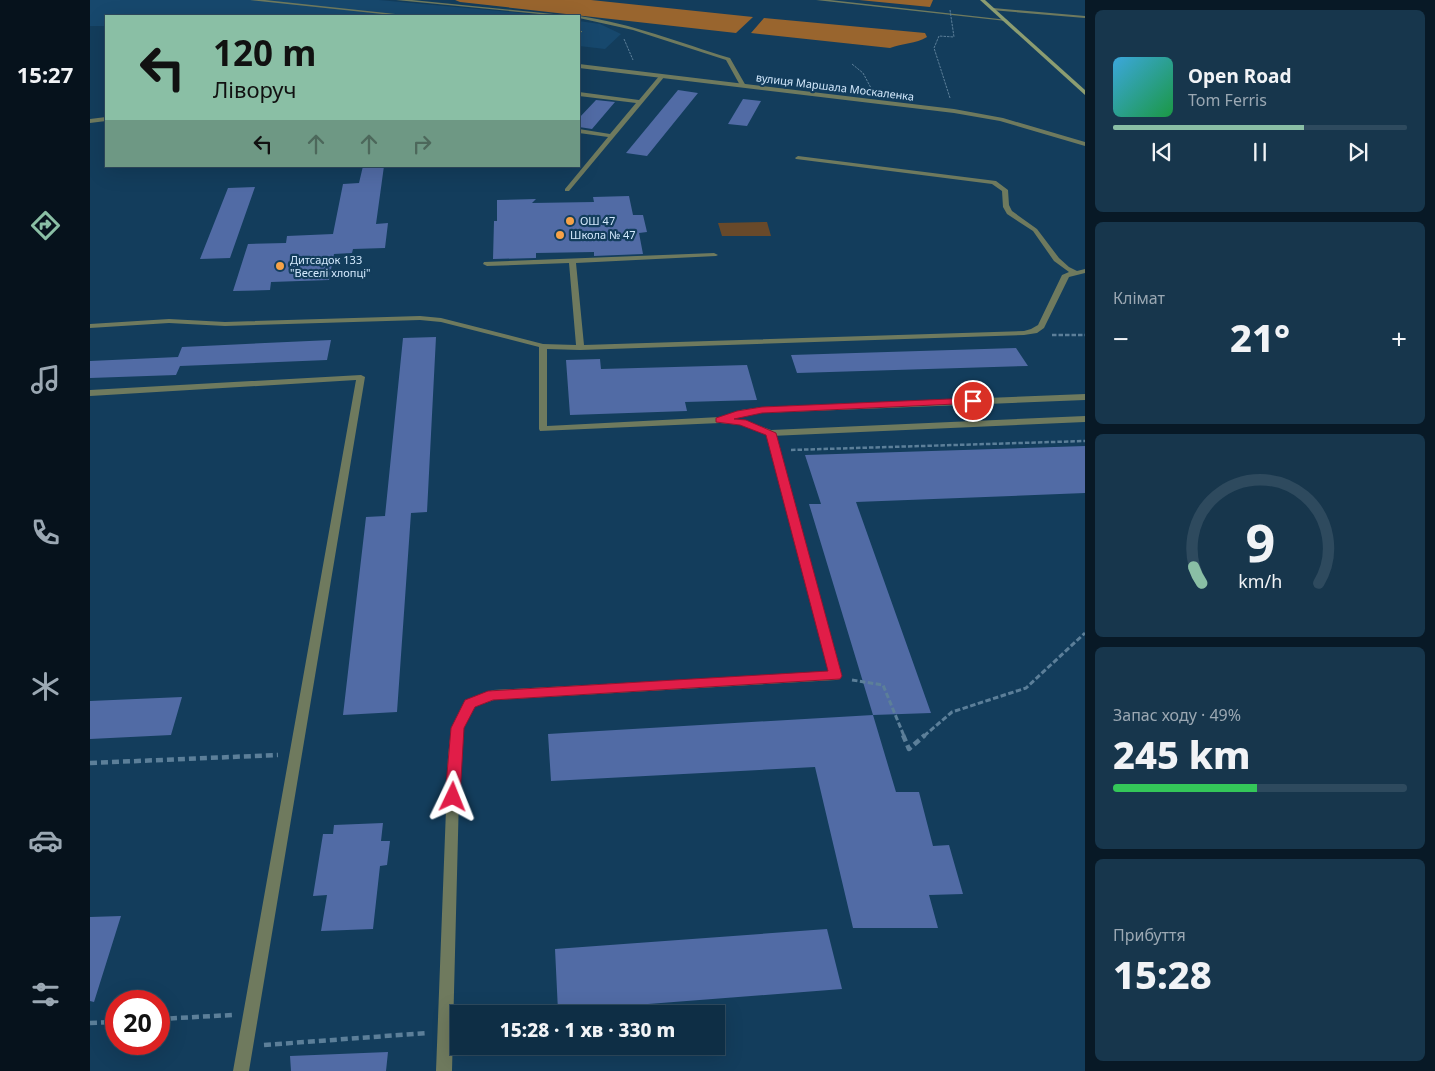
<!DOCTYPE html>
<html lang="uk">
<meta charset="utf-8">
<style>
:root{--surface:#0e2e45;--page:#17364c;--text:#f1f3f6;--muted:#9ba8b3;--line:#2e4a5e;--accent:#8abfa5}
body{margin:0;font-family:"Noto Sans",sans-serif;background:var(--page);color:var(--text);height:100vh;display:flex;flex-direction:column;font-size:19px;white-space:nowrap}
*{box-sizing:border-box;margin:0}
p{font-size:16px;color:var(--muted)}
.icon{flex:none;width:28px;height:28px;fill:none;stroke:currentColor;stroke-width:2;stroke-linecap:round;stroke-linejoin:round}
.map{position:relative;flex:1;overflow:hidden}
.sheet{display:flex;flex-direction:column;gap:10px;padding:10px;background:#081926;width:350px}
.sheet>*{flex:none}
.hud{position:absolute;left:15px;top:15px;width:475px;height:152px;border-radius:0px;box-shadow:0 5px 20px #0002,0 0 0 1px var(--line);background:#8abfa5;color:#111;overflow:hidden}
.speed{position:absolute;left:15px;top:990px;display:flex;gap:10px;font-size:25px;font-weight:700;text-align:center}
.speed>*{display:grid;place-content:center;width:65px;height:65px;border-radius:50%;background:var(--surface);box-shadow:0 5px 20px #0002,0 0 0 1px var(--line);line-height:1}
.speed .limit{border:8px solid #d22;background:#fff;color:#111}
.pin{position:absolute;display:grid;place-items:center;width:42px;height:42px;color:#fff;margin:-21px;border:2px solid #fff;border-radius:50%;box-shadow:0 1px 5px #0007}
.me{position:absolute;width:55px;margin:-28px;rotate:2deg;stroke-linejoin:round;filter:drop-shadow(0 0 4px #0008)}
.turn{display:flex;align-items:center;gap:18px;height:105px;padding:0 25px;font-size:22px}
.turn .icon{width:65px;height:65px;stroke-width:2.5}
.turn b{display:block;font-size:35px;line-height:42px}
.lanes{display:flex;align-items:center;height:48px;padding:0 25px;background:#0003;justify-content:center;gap:25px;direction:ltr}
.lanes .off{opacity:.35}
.big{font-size:38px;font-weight:800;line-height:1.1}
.sheet .tile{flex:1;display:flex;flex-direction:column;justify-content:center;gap:8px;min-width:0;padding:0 18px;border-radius:8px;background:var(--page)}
.sheet .dial{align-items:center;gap:0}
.dial svg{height:130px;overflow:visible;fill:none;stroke:var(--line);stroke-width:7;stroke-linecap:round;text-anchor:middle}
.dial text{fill:var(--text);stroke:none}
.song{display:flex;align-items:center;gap:15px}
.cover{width:60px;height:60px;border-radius:8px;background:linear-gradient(135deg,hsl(200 70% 55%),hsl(140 70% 35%))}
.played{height:5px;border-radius:2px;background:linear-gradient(90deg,var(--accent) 65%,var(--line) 65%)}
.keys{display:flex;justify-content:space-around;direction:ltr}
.heat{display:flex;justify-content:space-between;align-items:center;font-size:28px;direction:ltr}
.charge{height:8px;border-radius:4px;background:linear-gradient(90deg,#34c759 49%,var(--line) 0)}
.trip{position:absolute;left:360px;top:1005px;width:275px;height:50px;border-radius:0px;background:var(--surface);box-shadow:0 5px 20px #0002,0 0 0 1px var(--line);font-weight:800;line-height:50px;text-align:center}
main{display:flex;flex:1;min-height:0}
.menu{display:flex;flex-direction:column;width:90px;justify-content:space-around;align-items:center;background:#06121c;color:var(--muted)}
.menu .icon{width:35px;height:35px}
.menu .selected{color:var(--accent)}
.menu b{font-size:22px;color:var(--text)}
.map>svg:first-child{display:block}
</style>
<main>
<nav class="menu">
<b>15:27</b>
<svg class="icon selected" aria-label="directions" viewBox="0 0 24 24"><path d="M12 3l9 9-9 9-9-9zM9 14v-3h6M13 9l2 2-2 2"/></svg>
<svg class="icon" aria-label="music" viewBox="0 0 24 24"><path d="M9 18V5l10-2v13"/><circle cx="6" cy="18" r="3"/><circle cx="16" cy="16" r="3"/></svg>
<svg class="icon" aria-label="phone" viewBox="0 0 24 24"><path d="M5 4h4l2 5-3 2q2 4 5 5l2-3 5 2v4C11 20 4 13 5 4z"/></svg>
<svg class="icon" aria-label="climate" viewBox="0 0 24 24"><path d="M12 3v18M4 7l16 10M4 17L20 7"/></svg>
<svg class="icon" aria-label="car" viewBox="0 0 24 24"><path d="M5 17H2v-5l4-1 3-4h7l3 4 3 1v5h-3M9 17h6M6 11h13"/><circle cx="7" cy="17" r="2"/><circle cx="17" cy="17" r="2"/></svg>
<svg class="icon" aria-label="filters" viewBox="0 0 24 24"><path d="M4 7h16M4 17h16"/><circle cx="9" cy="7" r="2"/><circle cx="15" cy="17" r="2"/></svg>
</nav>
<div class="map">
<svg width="995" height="1071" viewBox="0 0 995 1071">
<rect width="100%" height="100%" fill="#133d5c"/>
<path fill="#17486d" d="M0,0H289L464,16H16V26H0Z
M489,21L510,24L531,34L515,49L489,46Z"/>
<path fill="#68492a" d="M677,222L681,236H632L628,223Z"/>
<path fill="#99652e" d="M365,0H501L663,17L646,33L370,2Z
M769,0H843L840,7Z
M674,18L835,33L837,37C826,44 812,43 800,48L661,33Z"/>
<path fill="#516ba5" d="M588,90L608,93L557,156L536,153Z
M653,99L671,101L657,126L638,124Z
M506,100L525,102L502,129L489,127V118Z
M273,166H294L286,224L298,223L295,248L263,249L262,253L244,254L239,280L181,282L180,290L143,291L158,244L196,243L197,236L243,234L253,184L269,183Z
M165,187L140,258L110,259L138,188Z
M539,196L543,215H553L557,232L549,233L553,254L504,256V252L446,253V258L403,259L404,221H407V200L446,199L442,203L504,202L503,197Z
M346,337L337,512L321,513L307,712L253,715L276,517L295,516L313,338Z
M241,340L237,360L90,366L86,375L0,378V361L88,357L92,347Z
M926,348L938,366L707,373L701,355Z
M510,359L511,369L657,365L667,400L595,402L597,411L480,415L476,360Z
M995,446V493L766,502L841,713L783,715L719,504H731L715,455Z
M92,697L81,735L0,739V701Z
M783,715L806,792H829L843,846L859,845L873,894L839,895L848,928H763L725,767L461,781L458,734Z
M293,823L291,841H300L297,865L290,866L283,929L231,931L237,895L223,896L233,834H243L244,825Z
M31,916L4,1002L0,1001V917Z
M737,929L752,989L468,1011L465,949Z
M298,1052L296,1071H201L200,1056Z"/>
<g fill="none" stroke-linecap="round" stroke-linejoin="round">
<path stroke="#5c7f99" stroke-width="1" stroke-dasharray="2.5 1" stroke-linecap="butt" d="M534,39L543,60
M762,64L773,73L781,88
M860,98L844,48L849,36L864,37"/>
<path stroke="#5c7f99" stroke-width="2.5" stroke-dasharray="4.5 2" stroke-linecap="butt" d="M962,335H995
M701,450L995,441"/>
<path stroke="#5c7f99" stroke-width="3" stroke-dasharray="5.5 2.5" stroke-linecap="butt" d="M762,680L793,685L814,736
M834,736L862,712L936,688L995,633"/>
<path stroke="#5c7f99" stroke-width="4.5" stroke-dasharray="7 4" stroke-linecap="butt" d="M813,735L819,749L835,735
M0,763L188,755
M69,1019L142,1015
M0,1023L26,1022
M174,1045L337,1033"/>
<path fill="#6f7a5e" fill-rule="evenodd" d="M160,0H175L324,16H311Z
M306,0H322L484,16H470Z
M726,0H740L918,20L916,21Z
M487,16H489C541,23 590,43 640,58L656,86L651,87L636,60L543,30L489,18Z
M489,31H492V32L489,33Z
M570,75L575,76L479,191H475V189L518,137L489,133V129L520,134L546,103L489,96V92L549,100Z
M708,156L906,181L918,190L919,205L922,211L947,229L969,258L979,267L987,271L995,269V273L979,277L954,328L947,333L934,335L490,350L457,349V426L630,417L651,410L672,407L995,394V400L672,413L652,415L642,419L655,421L684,431L685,433L752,676L750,679L746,680L404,700L384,707L373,729L370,757L362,1071H346L358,757L361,729L376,701L403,690L739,672L677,435L651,425L630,423L450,431L449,429V347L351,322L330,320L135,326L79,323L0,328V324L79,319L135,322L330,316L351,318L453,344L486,345L479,263L397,266L393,264L394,262L624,253L628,255L626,256L486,263L494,345L934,331L941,329L948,325L972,275L979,272L964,261L943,231L917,214L913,207L912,191L902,184L706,159L705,158Z
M271,375L275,377L159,1071H143L266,380L0,396V390Z"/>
<path fill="#6f7a5e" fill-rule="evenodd" d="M995,416V422L681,436L677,433L681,430Z"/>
<path fill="#6f7a5e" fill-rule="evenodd" d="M903,8L995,16V18L901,10Z
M489,64L864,109L913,118L995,142V146L910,121L864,113L489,68Z
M16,117V121L0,123V119Z"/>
<path fill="#8c9d71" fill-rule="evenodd" d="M890,0H895L995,90V95Z"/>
<path stroke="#5c7f99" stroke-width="1" stroke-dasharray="2.5 1" stroke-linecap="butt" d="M860,10L864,37"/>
</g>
<path fill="#e11d48" stroke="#92132f" d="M883,398L887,399V403L672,413L644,419L656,420L686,433L752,676L750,679L403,700L385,707L374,728L370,797L368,801L363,803L357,801L355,797L361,728L375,700L398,691L738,671L676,435L650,425L626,422V418L647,411L672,407Z"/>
<g fill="#f6a247" stroke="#133d5c" stroke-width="2">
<circle cx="480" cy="221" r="5"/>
<circle cx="470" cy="235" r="5"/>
<circle cx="190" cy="266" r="5"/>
</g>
<g text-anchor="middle" stroke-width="4.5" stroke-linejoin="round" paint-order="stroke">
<g font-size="11" fill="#d3e9fd" stroke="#133d5c">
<text transform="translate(745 87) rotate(7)" y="4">вулиця Маршала Москаленка</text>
</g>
<g font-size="11" fill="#d3e9fd" stroke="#133d5c" text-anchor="start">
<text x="490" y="225">ОШ 47</text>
<text x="480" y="239">Школа № 47</text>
<text x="200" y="264">Дитсадок 133<tspan x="200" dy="13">"Веселі хлопці"</tspan></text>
</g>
</g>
</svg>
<div class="speed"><div class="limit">20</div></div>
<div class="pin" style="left:883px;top:401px;background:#d93025"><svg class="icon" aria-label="arrive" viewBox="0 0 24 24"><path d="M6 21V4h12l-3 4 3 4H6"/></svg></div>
<svg class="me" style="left:363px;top:797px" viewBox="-20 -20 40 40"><path d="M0-17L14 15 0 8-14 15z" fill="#e11d48" stroke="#fff" stroke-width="4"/></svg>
<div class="trip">15:28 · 1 хв · 330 m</div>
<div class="hud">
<div class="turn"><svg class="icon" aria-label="left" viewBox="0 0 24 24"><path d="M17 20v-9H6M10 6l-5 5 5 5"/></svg><div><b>120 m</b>Ліворуч</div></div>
<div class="lanes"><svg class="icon" aria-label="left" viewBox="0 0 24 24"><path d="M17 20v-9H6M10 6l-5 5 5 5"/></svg><svg class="icon off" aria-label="ahead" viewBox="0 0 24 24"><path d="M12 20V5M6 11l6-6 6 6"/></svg><svg class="icon off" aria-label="ahead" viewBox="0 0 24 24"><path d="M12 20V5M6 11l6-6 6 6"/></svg><svg class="icon off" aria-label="right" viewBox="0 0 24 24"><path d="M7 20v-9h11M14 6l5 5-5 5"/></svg></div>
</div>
</div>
<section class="sheet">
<div class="tile">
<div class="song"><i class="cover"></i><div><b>Open Road</b><p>Tom Ferris</p></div></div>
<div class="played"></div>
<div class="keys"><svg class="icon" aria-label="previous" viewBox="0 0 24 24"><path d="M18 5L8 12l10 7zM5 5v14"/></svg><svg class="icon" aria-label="pause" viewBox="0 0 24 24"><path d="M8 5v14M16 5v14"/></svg><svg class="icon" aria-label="next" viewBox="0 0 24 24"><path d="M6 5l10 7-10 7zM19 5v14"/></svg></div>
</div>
<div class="tile"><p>Клімат</p>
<div class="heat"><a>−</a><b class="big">21°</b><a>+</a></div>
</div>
<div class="tile dial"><svg viewBox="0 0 100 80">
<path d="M14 69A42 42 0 1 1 86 69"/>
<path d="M14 69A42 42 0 0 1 9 59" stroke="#8abfa5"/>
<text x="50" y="56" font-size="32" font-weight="700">9</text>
<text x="50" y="72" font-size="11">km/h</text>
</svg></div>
<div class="tile"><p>Запас ходу · 49%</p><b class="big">245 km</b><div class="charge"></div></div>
<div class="tile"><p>Прибуття</p><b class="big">15:28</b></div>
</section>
</main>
